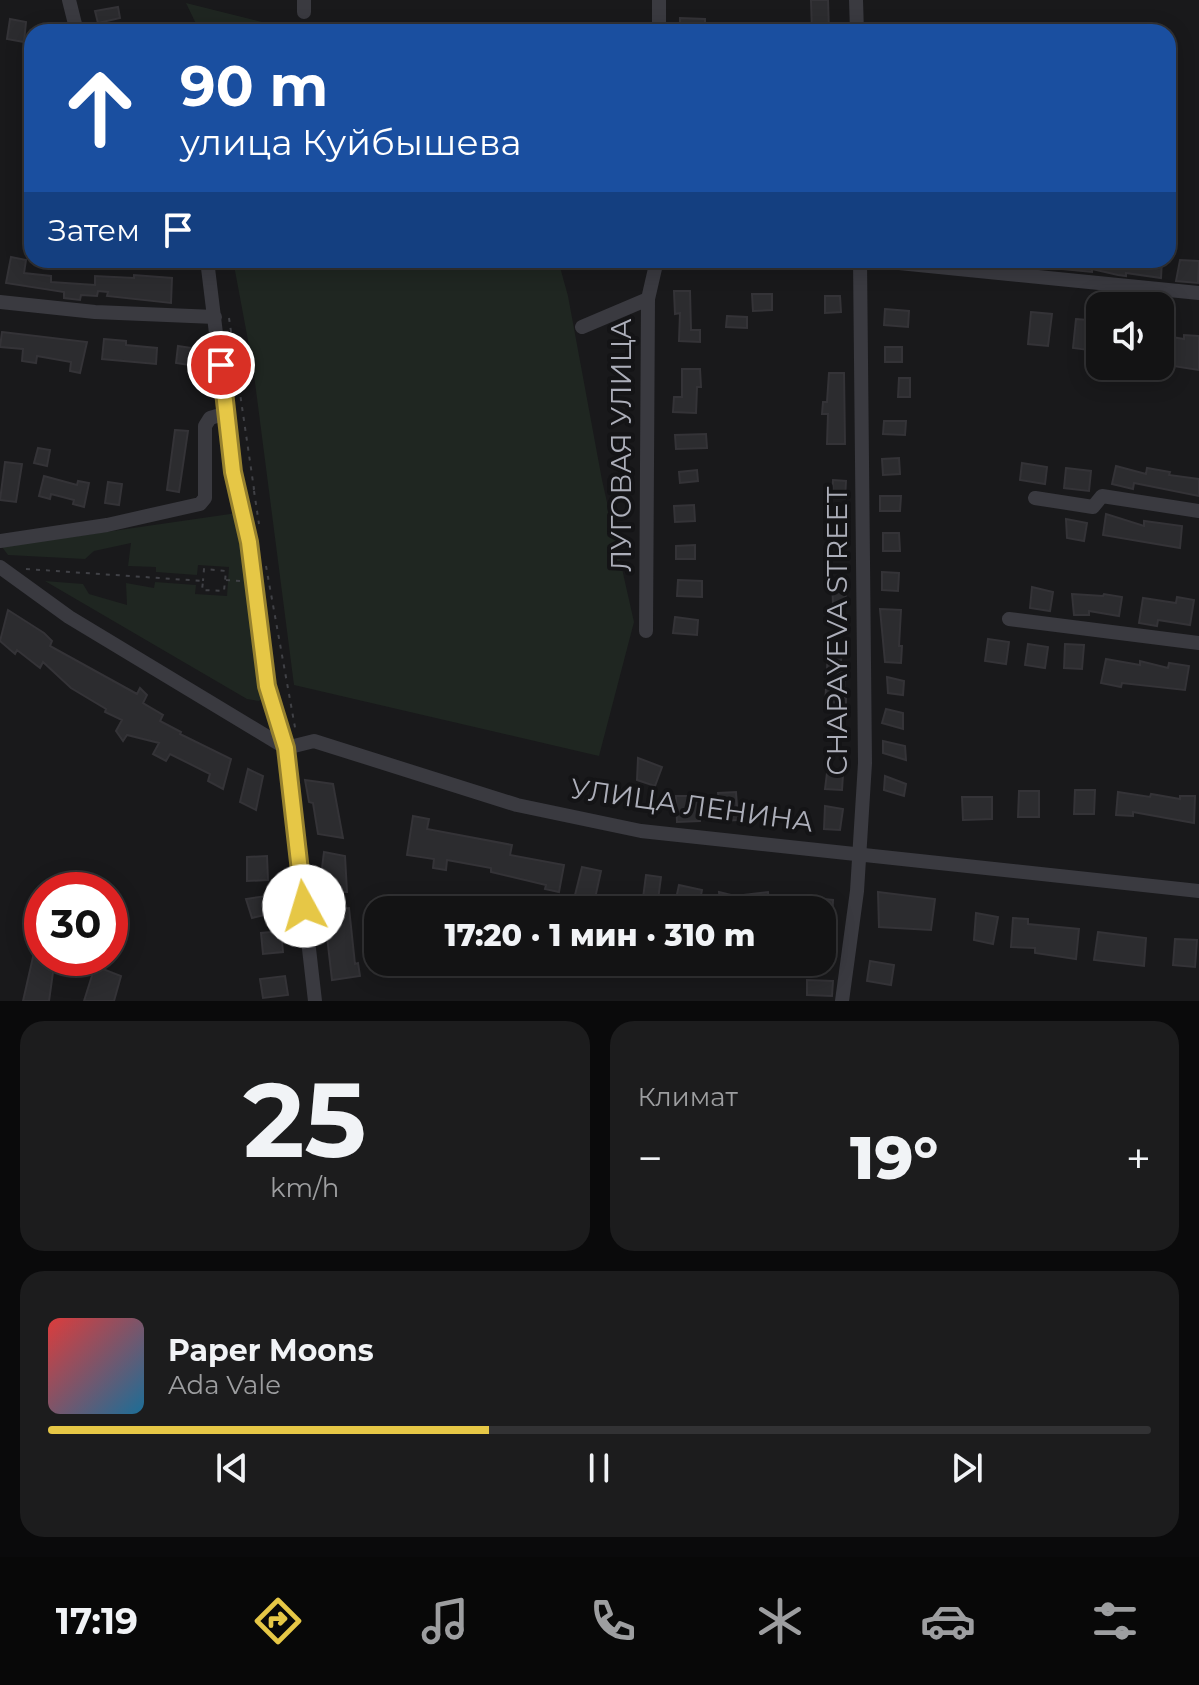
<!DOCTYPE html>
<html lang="ru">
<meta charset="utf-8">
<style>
:root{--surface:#131314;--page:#1c1c1d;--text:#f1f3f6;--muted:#9d9ea0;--line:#323234;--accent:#e6c746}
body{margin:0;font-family:Montserrat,sans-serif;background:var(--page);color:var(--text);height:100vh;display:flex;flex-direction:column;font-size:30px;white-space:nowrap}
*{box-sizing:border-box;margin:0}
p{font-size:26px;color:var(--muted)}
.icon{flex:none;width:44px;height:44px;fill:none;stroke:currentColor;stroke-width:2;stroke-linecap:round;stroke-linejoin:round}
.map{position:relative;height:1001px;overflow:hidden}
.side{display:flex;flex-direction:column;gap:20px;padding:20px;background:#0a0a0b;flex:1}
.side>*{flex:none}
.banner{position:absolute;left:24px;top:24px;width:1152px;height:244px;border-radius:24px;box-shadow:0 4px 20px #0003,0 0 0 2px var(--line);background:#1a4fa0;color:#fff;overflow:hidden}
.tools{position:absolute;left:1086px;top:292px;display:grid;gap:16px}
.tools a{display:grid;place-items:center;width:88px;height:88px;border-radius:16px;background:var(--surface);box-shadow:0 4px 20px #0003,0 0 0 2px var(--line);font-size:40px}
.speed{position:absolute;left:24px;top:872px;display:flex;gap:16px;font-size:40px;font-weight:700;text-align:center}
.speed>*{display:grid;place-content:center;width:104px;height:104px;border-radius:50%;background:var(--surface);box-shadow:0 4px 20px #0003,0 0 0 2px var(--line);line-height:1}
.speed .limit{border:12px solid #d22;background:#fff;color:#111}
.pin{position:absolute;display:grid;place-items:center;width:68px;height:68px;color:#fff;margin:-34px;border:4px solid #fff;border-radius:50%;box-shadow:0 2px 8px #0007}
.me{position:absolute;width:88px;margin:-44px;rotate:354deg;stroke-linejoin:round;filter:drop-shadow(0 0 6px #0008)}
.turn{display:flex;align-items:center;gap:28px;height:168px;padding:0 24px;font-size:36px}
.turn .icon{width:104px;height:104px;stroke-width:2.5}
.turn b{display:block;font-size:56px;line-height:68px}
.then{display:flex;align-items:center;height:76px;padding:0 24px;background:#0003;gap:16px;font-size:30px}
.big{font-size:60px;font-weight:800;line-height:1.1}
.side .widget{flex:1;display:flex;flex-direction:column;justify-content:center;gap:12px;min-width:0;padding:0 28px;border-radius:24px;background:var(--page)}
.side .dial{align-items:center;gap:0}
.dial b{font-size:104px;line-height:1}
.song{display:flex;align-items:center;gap:24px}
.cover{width:96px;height:96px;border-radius:12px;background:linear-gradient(135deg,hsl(0 70% 55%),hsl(200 70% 35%))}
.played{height:8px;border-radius:4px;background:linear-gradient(90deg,var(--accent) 40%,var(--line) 40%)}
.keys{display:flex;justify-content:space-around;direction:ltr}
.heat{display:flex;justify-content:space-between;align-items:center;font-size:44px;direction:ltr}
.side .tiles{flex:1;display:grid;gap:20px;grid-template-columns:1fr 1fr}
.widget:last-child{grid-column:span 2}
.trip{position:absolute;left:364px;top:896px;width:472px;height:80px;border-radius:24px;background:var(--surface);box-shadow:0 4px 20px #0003,0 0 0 2px var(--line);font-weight:800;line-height:80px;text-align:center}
.tabs{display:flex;height:128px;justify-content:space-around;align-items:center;background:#080808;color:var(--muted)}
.tabs .icon{width:56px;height:56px}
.tabs .on{color:var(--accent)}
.tabs b{font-size:36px;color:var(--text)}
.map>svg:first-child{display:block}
</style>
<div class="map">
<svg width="1199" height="1001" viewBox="0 0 1199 1001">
<rect width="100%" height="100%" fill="#19191b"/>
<path fill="#1f2621" d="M186,3L302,32H200Z
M233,260H558L568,296L602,480L634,622L599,756L294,685L253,367Z
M237,513L239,516L264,696L259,701L247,699L45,581L83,584L89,594L127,605L126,583L154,588L155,582L196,585L195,594L227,596L229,567L198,565L197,575L156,572V567L128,566L131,543L94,551L85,559L8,555L2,547Z"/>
<path fill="#2c2c2f" stroke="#343337" stroke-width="2" d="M811,0H828L829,32H812Z
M118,7L120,18L98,23L95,11Z
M680,18L705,19V32H680Z
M10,19L26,22L24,42L7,39Z
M11,257L26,260L24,273L51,276V282L95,285V276L134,278V275L172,278L171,303L107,296L108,292L98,291L97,296L81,295L80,300L64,298V292L6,283Z
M1021,260H1162L1161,278L1126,273V276L1118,275L1092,269V272L1021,265Z
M1180,260L1199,261L1198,283L1176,281Z
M674,291H690L691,330H700V342L679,341L680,313L675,314Z
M752,294H772V310L753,311Z
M825,296H840L841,312L825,313Z
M885,309L909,311L908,327L884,325Z
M1031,312L1052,314L1048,346L1028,344Z
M727,316L747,317V328L726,327Z
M1076,319L1099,321L1096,351L1073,348Z
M2,332L87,342L80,373L70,371L71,362L37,356L36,363L22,361L23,349L0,347Z
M1160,335L1184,339V335L1199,336V370L1160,364Z
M104,339L126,341V345L157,348L156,364L102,359Z
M178,346L192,348L190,365L176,363Z
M885,347H902V362H885Z
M682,369H700L701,387H697L696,413L673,412L674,397H682Z
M829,373H844L845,444H827L828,414H822L823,402H827Z
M899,378H910V397H898Z
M884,421H906L905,435L883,434Z
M175,430L188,431L179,492L167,490Z
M706,434L707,448L676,449L675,435Z
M38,448L50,450L47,466L34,463Z
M899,458L900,474L883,475L882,459Z
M5,462L22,464L16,502L0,500Z
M1022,463L1047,467L1045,484L1020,480Z
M1116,466L1146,474L1147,468L1170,472L1169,475L1199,479V496L1134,483L1133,489L1112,484Z
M1066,468L1091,471L1089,491L1064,488Z
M697,470L698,481L680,483L679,472Z
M44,476L77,485L78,481L89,483L84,507L73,504L74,500L51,494L50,499L39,496Z
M833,480L846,481L845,499H832Z
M108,482L122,484L119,505L105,503Z
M880,496H901L900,511H880Z
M694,505L695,521L675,522L674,506Z
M1106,514L1144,526V521L1182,526L1180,548L1103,535Z
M1066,519L1087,523L1084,541L1067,538Z
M829,527L845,528V543L828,542Z
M883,533H899L900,551H883Z
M695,545V559H676V546Z
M882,572L899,573L898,591L882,590Z
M678,580L702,581V597L677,596Z
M845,581L846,603H833L832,582Z
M1032,587L1053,592L1050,611L1030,608Z
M1072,594L1103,596L1104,594L1122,597L1119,616L1089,611V615H1074Z
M1177,597L1194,600L1190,625L1158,620L1157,626L1139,623L1143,598L1176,603Z
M880,609L901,610L899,646H902L901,663L885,662Z
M8,610L44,633L52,641L50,646L137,694L140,688L147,695L143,703L163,715L160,721L181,732L180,734L231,759L223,789L208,781L210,774L170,754L166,761L153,754L159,743L127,735L123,741L116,731L122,720L105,712L106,709L71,688L43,662L40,668L17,650L15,654L0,641Z
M675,617L698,620L697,635L673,633Z
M988,639L1009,642L1006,664L985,661Z
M1028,644L1048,647L1045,668L1025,665Z
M1065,644L1084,645L1082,669L1064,668Z
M828,652L842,653L840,667L845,668V687L841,696L846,698V707L825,706Z
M1106,659L1140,665V661L1168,668L1169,663L1189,666L1185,690L1122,683L1121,687L1101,683Z
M887,677L904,681L903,695L888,693Z
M886,709L903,713V729L882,723Z
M883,741L905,746L906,760L883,753Z
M638,758L662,767L655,786L637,780Z
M248,769L263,776L256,810L240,802Z
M827,773L843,774L842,790L825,789Z
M885,776L906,784L904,796L884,790Z
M305,780L333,784L343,838L318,834L313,803L309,802Z
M1075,790H1095L1094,814H1074Z
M1019,791H1039V817H1018Z
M736,792L738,820L720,821L718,793Z
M1118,792L1150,797L1151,794L1180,799V796H1195L1194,823L1133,812V816L1116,815Z
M676,796H700V821L677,822Z
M962,797H992V819L963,820Z
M825,806L843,809L840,830L824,829Z
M413,816L429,819L427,829L512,845L510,855L564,865L559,892L545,889L546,885L491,872V868L447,860L446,870L433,868L434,859L407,855Z
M324,852L345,856L347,892H319Z
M267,856L268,880L247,881V857Z
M582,867L601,871L594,903L574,899Z
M646,875L661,877L658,900L643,898Z
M679,885L702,890L698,910L674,908Z
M719,892L735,896L768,892L770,910H721Z
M878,892L935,899L931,930L879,927Z
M273,895L277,912L252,918L246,899Z
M812,898L833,900L832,924L822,923V910H811Z
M349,908L355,964L358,963L360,976L332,980L324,910Z
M976,913L998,917L993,944L974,940Z
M1013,918L1028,919V924L1079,929L1076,959L1035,953V948L1011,947Z
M281,931L283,952L263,954L261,933Z
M1098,932L1146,938L1144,966L1094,960Z
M38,935H42V958H55L49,1001H23Z
M1175,939L1197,940L1195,967L1173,965Z
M822,942H833L832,962H822Z
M870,961L894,965L891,985L867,981Z
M95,966L121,976L114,1001H84Z
M285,976L288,995L263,998L260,979Z
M807,980L833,981L832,996L807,995Z"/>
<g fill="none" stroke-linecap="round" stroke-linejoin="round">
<path stroke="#404146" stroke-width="2" stroke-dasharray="4 6" stroke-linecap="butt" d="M229,318L254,489L249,490
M254,491L259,524
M266,566L296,733
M26,569L203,581L202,590L224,591L226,571L204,569L203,581
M226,580L240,581"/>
<path stroke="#3a3a40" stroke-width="14" d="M69,0L77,32
M304,0V12
M659,0V32
M856,0L857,32
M207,260L233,472L249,542L267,686L286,748L315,1001
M869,260L1199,293
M0,302L95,312L215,317
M582,327L648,299
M1035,498L1093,507L1102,496L1199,511
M0,541L107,525L200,504L205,498V426L210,418L227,413
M0,567L69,617L286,748L314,741L517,805L641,831L1199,891
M1009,619L1199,643
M646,631L648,299L657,260
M842,1001L857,891L865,763L860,260"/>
</g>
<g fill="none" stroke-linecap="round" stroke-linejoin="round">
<g stroke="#96812e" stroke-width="20">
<path id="route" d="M221,365L233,472L249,542L267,686L286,748L304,906"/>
</g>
<use href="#route" stroke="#e6c746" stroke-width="14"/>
</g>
<g text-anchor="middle" stroke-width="8" stroke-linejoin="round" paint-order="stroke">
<g font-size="28" fill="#acaeb9" stroke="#141416">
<text transform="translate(621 445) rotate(-90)" y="10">ЛУГОВАЯ УЛИЦА</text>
<text transform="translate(837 631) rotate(-90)" y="10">CHAPAYEVA STREET</text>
<text transform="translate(692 805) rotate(8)" y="10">УЛИЦА ЛЕНИНА</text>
</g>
</g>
</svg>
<div class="tools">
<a><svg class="icon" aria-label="sound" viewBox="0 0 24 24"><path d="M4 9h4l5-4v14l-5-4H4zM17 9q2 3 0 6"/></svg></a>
</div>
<div class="speed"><div class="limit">30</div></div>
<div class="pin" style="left:221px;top:365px;background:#d93025"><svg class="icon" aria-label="arrive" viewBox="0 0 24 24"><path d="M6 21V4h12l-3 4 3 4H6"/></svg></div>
<svg class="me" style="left:304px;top:906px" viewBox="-20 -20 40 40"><circle r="19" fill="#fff"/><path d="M0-13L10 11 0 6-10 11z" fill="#e6c746"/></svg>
<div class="trip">17:20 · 1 мин · 310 m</div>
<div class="banner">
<div class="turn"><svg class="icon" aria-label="ahead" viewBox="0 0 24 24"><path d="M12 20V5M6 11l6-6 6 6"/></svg><div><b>90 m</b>улица Куйбышева</div></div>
<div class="then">Затем<svg class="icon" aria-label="arrive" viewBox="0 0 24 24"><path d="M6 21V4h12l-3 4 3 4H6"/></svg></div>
</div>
</div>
<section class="side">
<div class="tiles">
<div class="widget dial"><b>25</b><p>km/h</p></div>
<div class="widget"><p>Климат</p>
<div class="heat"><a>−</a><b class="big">19°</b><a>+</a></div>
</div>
<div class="widget">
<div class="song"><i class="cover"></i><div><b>Paper Moons</b><p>Ada Vale</p></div></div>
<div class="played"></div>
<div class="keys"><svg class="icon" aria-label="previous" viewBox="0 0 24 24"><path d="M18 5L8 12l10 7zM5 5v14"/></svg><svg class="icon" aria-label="pause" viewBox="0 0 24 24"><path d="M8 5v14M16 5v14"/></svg><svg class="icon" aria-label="next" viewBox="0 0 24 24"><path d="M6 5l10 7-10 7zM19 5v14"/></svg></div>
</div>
</div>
</section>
<nav class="tabs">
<b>17:19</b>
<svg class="icon on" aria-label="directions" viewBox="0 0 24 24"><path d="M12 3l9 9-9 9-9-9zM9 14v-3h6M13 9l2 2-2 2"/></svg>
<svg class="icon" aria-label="music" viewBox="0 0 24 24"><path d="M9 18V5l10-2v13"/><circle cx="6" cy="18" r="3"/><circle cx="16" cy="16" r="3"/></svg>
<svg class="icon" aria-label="phone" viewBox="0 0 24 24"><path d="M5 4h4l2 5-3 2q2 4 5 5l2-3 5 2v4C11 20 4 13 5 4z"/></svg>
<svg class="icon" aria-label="climate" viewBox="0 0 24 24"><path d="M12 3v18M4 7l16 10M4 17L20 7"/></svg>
<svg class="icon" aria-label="car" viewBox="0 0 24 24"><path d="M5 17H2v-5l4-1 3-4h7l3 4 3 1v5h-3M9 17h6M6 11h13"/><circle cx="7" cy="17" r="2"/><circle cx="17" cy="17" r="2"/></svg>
<svg class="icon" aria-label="filters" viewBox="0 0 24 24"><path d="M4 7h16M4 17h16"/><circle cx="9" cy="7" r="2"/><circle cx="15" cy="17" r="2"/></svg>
</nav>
